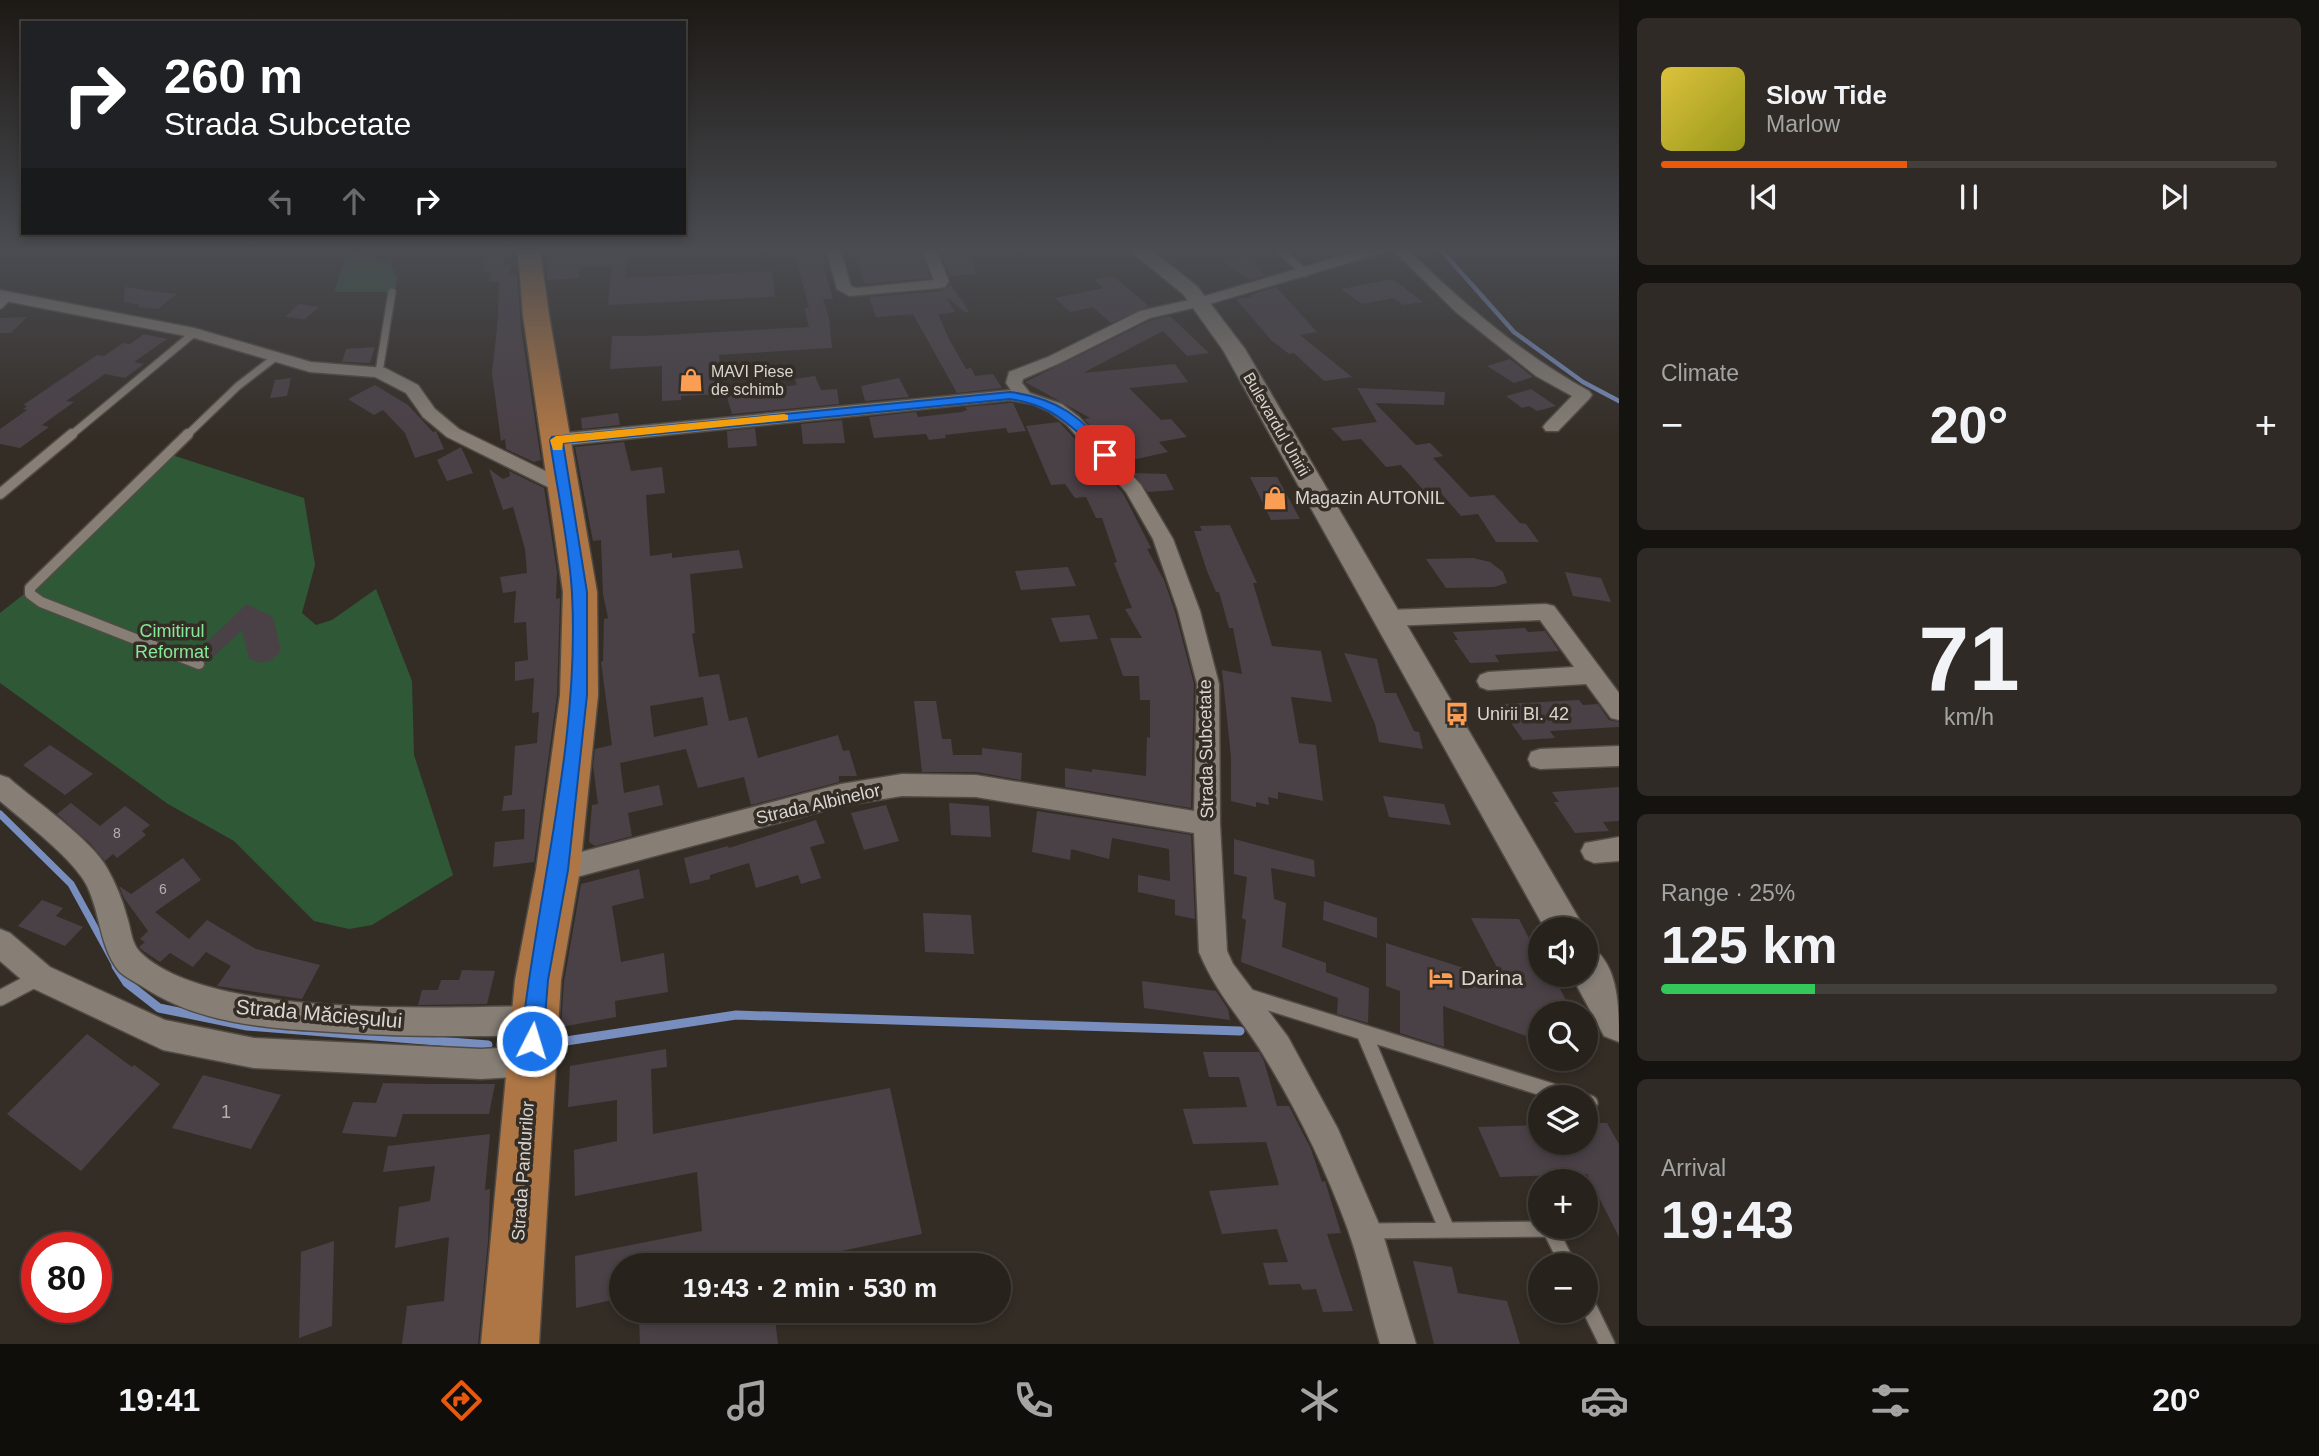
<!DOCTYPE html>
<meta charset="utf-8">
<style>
:root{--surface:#27221c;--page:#2f2a25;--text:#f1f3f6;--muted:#a4a4a3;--line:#433f3b;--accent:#ea580c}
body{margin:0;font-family:Arial,sans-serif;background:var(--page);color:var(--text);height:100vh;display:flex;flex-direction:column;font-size:26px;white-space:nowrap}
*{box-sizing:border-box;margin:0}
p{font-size:23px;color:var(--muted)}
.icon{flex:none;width:38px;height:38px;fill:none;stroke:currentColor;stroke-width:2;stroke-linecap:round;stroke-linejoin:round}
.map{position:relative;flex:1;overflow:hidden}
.sheet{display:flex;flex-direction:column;gap:18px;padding:18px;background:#15130f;width:700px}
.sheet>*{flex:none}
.top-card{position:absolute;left:21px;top:21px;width:665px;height:214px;border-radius:0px;box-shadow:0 4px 10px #0003,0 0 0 2px var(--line);background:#202124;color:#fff;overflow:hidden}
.buttons{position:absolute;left:1528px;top:917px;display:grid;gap:14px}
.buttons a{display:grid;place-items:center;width:70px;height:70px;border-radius:50%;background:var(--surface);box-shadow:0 4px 10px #0003,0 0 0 2px var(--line);font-size:35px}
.speed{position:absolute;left:21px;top:1232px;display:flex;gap:14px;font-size:35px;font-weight:700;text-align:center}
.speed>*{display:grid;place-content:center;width:91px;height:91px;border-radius:50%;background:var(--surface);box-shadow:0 4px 10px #0003,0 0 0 2px var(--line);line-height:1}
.speed .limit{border:10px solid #d22;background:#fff;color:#111}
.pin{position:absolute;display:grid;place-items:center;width:60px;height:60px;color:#fff;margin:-30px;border-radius:14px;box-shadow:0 4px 10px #0006}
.me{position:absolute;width:77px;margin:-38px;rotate:5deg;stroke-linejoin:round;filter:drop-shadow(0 0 5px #0008)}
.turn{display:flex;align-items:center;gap:24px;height:147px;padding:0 28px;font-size:32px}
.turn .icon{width:91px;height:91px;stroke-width:2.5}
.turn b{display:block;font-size:49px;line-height:60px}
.lanes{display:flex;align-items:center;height:66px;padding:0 28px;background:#0003;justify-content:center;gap:35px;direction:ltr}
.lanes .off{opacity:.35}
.big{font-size:52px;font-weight:700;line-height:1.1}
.sheet .widget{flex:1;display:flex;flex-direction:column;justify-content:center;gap:10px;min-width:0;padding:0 24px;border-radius:10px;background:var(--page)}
.sheet .dial{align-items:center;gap:0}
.dial b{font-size:91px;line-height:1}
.song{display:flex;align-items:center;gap:21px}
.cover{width:84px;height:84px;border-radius:10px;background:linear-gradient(135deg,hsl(50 70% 55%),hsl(60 70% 35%))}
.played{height:7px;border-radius:4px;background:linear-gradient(90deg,var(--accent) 40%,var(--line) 40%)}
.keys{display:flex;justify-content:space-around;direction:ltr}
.heat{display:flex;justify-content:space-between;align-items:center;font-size:38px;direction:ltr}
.charge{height:10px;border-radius:5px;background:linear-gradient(90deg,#34c759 25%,var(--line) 0)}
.trip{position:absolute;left:609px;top:1253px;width:402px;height:70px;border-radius:35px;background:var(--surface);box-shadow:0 4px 10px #0003,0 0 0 2px var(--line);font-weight:700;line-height:70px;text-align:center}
.menu{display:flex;height:112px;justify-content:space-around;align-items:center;background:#100e0b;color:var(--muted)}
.menu .icon{width:49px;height:49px}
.menu .active{color:var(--accent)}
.menu b{font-size:32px;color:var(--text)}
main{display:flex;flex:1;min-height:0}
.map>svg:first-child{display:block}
</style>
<main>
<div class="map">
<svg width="1619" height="1344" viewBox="0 0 1619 1344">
<rect width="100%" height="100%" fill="#342d26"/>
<path fill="#2f5936" d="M361,253L391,265L397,278L395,292H334L347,254Z
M172,455L304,498L315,565L302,613L316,625L332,620L376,589L412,681L414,755L453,875L372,925L349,929L314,921L234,841L168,804L0,683V613L42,580Z"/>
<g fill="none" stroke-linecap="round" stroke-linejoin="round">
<path stroke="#788ebe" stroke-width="4.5" d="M1441,250L1514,332L1583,382L1619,401"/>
<path stroke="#788ebe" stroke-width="7" d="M0,814L71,884L117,968"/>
<path stroke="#788ebe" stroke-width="9" d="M116,966L127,983L159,1008L247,1026L488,1045
M553,1043L736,1015L1240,1031"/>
</g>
<path fill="#4a4147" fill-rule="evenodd" d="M488,250H507L503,264H512L509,275L517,274L521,329L541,460L534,462L506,449L505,439L501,441L492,373L498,318L499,282H489L491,272L483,273Z
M580,250H626V278L772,271L775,297L608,305L612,265L579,267V278L547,280L548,252Z
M802,250H824L827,264H823L833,299H823L829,318L832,348L719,355L722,394L681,396V400L662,401V366L610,369L612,336H644L809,327L804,308H809L796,258L804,257Z
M854,250H920L930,278L865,284Z
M939,250H966L977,274L950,276Z
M1244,257L1257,266L1265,276L1249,280L1222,261Z
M1113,276L1149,306L1111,323L1093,307L1070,312L1055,298L1104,288L1094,280Z
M1393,279L1423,302L1403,305L1394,298L1362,304L1341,289Z
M950,284L969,311L966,313L946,297L955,312L938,314L948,337L966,369L971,368L975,376L993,374L1002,388L957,393L913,314L876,317L869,297L940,291L947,288Z
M125,287L151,291L177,294L158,309L137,307L140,305L124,302Z
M1276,287L1317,332L1300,335L1352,377L1324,381L1294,353L1289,354L1271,340L1236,299L1251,297L1250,295Z
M299,304L319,307L305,319L285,317Z
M1170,316L1209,353L1187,356L1163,331L1083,373L1175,364L1188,382L1129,388L1161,420L1171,419L1187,437L1159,442L1168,452L1123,462L1084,419L1090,418L1025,382L1151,320Z
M27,317L11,333H0V318Z
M144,334L167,339L134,362L144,364L125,378L105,374L66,401L74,402L42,425L49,427L20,448L0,444V429L27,410L23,409L27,406L23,405L97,355L104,356L123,343L130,344Z
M375,347L370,363L342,362L346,349Z
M1510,359L1533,377L1514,383L1487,366Z
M815,376L821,390L837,389L839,404L732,414L725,390L746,387L747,391L797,385L795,379Z
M291,378L287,396L270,398L275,380Z
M899,378L909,397L865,401L861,386Z
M375,385L408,405L433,432L436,431L444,449L415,458L405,433L383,410L374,415L348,399Z
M1357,388L1445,392L1444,405L1375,403L1416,445L1430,443L1443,456L1433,458L1470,497L1494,495L1520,523L1526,524L1539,542H1496L1478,514L1461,516L1440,492L1426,493L1401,465L1386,467L1361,439L1343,441L1331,428L1377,422Z
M1531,389L1556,406L1537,411L1529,406L1522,408L1506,396Z
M1010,403H1013L1026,431L1008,433L1006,428L945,435L946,438L929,440L926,434L874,438L869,417L916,412L918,417L962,412L967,410L965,407Z
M618,413L620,425L582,429L581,418Z
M842,420L845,443L803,444L801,424Z
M1059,422L1100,466L1095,467V470L1104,471L1123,493L1151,548L1147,549L1164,580L1175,612L1194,684L1191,808L1065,787V768L1092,772V769L1146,776L1147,737L1150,738V700H1140L1139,676H1123L1110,638H1142L1125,609L1132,608L1114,563L1117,562L1102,518H1096L1086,497L1075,498L1065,484L1051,485L1026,426Z
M755,428L757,446L728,448L727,431Z
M624,442L631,471L662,467L665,493L646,495L650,556L672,553V558L739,550L743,568L690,574L695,633L692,634L699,677L719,674L729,721L747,717L758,758L838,735L843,751L849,750L857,776H839V782L751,805L744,777L698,788L686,749L620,763L624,793L659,785L663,805L628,813L632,836L595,846L589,842L592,805L598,804L593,766L595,749L612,745L601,662L603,661L604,619L608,618L603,594L601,540L593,541L575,447ZM703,697L708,725L654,737L650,706Z
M461,447L473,473L447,481L437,460Z
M489,469L503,479L510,476L509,471L544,488L557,572L556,599L560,598L557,695L534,862L493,867L495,842L524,839L525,809L502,811L504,796L512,795L515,746L537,743L539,712L532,713L534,678L515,681V662L528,660L526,622L514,623L516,591L503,593L500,577L527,573L525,549L513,507L503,510Z
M1133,473L1166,474L1174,490L1148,492Z
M1250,477H1277L1300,519L1271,520Z
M1230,525L1257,583H1253L1272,646L1321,651L1332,702L1291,697L1299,743L1316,745L1323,801L1278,792V799L1268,797L1269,805L1256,802V807L1231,801V757L1222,670L1242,674L1233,628H1229L1219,592H1216L1207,571L1194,531H1202L1200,526Z
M1473,558L1490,562L1503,572L1507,583L1494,587L1446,588L1426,559Z
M1068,567L1076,586L1021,590L1015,571Z
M1565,572L1601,578L1611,602L1573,596Z
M247,604L273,617L281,651L272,660L261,663L249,659L242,630L210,660L194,654Z
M1089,615L1098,639L1060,642L1051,618Z
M1525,628L1528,632L1545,631L1559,651L1495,655L1499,662L1470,663L1454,640H1458L1453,632Z
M1344,653L1377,659L1385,693H1396L1414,731L1419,732L1423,749L1379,742L1375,724Z
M1579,700L1583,705L1598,704L1609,720L1619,722V727L1550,731L1555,738L1523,740L1504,713H1508L1503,704Z
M914,701H936L942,739H951L953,755H982V748L1022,753L1021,780L976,772H922Z
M50,745L93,774L65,795L23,765Z
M1619,787V821L1603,822L1609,831L1575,833L1554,802H1559L1552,792Z
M1383,796L1444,804L1451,825L1389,817Z
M71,803L100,826L125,806L150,825L142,831L146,835L117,858L113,854L105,861L90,843L57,814Z
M949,803L989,806L991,837L951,835Z
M886,805L899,841L864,850L851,813Z
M1037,811L1191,835L1195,919L1175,915V900L1138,892V875L1170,881L1169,849L1112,838L1109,859L1071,849L1070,860L1032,852Z
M816,820L825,843L810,847L821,878L801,884L798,875L756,888L749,863L710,875V879L690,884L684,858L728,846L729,848Z
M1234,839L1314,860L1315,877L1271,868L1274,899L1286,903L1282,947L1326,963V972L1369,988L1368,1023L1337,1014L1338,998L1241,962L1246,920L1242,918L1247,877L1234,874Z
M183,858L201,880L155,912L189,939L207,920L256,949L320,965L302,999L217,986L231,966L206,952L193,967L170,953L160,962L142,950L139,947L145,942L140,939L148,931L124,898L119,886L131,894Z
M639,869L644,898L612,906L621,962L664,953L668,992L615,1001L616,1017L561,1027L564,982L581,884Z
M42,900L63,908L56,916L83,927L65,946L18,926Z
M1324,901L1377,918V938L1323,920Z
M923,913L971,915L974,954L925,952Z
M1471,918L1519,919L1534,948H1540V975H1553L1571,1010H1565L1567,1013H1540V1041L1443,1006L1444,1047L1400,1033V991L1386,986V943L1504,981Z
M462,970L495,971L487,1004L418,1005L422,990H438L441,980H459Z
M1142,981L1216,991L1228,1009L1230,1020L1144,1008Z
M87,1034L132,1067L134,1065L160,1084L81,1171L7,1114Z
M666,1049L667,1067L651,1069L653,1134L890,1088L922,1234L775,1265H621V1298L576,1308L575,1256L702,1231L697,1172L575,1196L574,1150L617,1141V1100L568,1107L570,1066Z
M1203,1052H1259L1264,1061L1277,1106H1289L1311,1149L1322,1182L1325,1181L1341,1233L1327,1234L1353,1311L1323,1312L1316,1289L1303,1290L1300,1284L1269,1285L1263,1263L1288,1262L1277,1229L1222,1234L1209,1191L1279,1185L1266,1142L1193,1144L1183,1109L1247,1107L1239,1077H1209Z
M203,1075L281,1095L251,1149L172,1128Z
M383,1083L430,1084H495L489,1114H403L396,1137L342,1133L353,1102L376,1103Z
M1586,1123H1607L1619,1144V1237L1587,1174L1500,1177L1478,1127L1540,1125V1143H1586Z
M490,1134L485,1190L490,1189L488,1241L478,1344H402L407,1306L444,1301L449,1237L395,1248L399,1207L430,1201L435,1166L383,1172L388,1146Z
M334,1241L332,1326L299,1338L301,1252Z
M1413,1261L1452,1267L1458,1293L1507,1301L1520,1344H1434Z
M684,1311H774L778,1344H640L639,1320Z"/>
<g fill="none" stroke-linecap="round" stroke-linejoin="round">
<g stroke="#514b45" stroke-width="10">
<path id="service-far2" d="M1280,250L1305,273
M0,305L9,296
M379,372L392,292
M70,436L194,333
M186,436L238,386L277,356"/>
</g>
<g stroke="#514b45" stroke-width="13">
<path id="service-far1" d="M188,434L30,588V594L41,602L199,664
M0,494L72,434"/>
</g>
<g stroke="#514b45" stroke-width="18">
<path id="service" d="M1250,997L1571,1097
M0,998L38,978
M1364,1033L1447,1230
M1586,1102L1590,1103
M1370,1231L1550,1229L1568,1265
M1586,1301L1607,1344"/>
</g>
<g stroke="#514b45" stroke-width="3">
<path id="minor" d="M826,250H840L851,286L856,288L934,280L922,250H936L949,281L945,287L940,288L849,296L837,289Z
M1362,250H1384L1382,253L1206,305L1150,318L1060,363L1023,379L1022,383L1030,393L1062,404L1079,417L1141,485L1173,539L1200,611L1219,684L1220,824L1227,951L1233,964L1288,1037L1338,1129L1382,1231L1416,1344H1380C1369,1306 1361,1267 1348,1230C1327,1172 1299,1114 1267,1061C1244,1021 1217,996 1199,952L1194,833L976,797L902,796L841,806L558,882L549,879L545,870L549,861L558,858L841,784L902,774L976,775L1194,811L1197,684L1178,611L1153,539L1126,492L1067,425L1050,412L1033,404L1010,400L556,446L547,440L556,434L1011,390L1006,383L1009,372L1048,357L1140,311L1198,298Z
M1393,250H1408C1464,304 1521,354 1589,391L1592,395L1589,399L1558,431H1546L1543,427L1546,423L1572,396L1536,376L1456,312Z
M0,290L194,328L311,362L385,368L418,385L435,409L459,429L572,484L575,488L572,492H558L447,437L423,417L406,393L375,377L310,372L191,337L0,300Z
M1546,604L1554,606L1619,693V720L1611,718L1586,684L1488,690L1480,687L1477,681L1480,675L1488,672L1574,667L1540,620L1390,626L1382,624L1379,618L1382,612L1390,610Z
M1619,746V766L1540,769L1531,766L1528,759L1531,752L1540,749Z
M0,775L9,778C36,802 90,838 107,868C115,882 123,901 127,917C131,928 131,943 140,952C207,1019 440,1007 534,1006L545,1010L549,1021L545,1032L534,1036C467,1036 400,1037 333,1032C265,1028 197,1024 140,985C133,981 123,976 118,970C100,947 100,912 87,886C74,859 24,822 0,801Z
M1619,837V861L1594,863L1585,859L1581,851L1585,843Z
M0,929L10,933L50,967L165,1020L254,1038L481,1049L530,1046L541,1050L545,1061L541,1072L530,1076L481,1079L254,1068L163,1050L30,987L0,961Z"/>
</g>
<g stroke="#514b45" stroke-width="3">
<path id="secondary" d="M1129,250H1151L1197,286L1245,349L1585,929H1545L1223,350L1183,294Z
M1586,944C1619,960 1619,1006 1619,1042L1604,1036L1571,975H1586Z"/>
</g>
<g stroke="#514b45" stroke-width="3">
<path id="trunk" d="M518,250H540L549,315L597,592L598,695L580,870L561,980L539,1344H481L515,980L536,870L560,695L563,592L523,315Z"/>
</g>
<use href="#service-far2" stroke="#877f76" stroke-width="7"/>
<use href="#service-far1" stroke="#877f76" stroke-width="10"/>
<use href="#service" stroke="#877f76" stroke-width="15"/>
<use href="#minor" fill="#877f76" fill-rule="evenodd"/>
<use href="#secondary" fill="#877f76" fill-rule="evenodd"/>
<use href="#trunk" fill="#ae7645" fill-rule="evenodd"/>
</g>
<linearGradient id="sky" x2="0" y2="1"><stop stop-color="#1d1915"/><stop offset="0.57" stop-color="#4a4c52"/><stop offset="1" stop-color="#4a4c52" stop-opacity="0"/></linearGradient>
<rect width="1619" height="438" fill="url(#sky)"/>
<path fill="#1a73e8" stroke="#114b97" stroke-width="2" d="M1010,392C1056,398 1084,417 1111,455L1105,459C1096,456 1092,447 1086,440C1061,416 1044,404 1010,399L563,443L587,592V695L568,870L548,980L543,1041L539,1049L532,1052L525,1049L521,1041C537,892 580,744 572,593C569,542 557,490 550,440L552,437Z"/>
<path fill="#f59e0b" d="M784,414L788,415V420L563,443L562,450H553L550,440L556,436Z"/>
<defs>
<g id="shop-bare" transform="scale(1.89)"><path d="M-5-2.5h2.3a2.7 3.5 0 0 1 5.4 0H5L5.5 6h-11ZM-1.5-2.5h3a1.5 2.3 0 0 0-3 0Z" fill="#fc9d54" stroke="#342d26" stroke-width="2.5" paint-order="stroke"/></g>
<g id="bus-bare" transform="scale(1.89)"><path d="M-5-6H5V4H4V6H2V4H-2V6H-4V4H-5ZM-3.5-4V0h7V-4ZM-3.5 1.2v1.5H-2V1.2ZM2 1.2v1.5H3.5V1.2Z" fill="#fc9d54" stroke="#342d26" stroke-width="2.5" paint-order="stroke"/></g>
<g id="hotel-bare" transform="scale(1.89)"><path d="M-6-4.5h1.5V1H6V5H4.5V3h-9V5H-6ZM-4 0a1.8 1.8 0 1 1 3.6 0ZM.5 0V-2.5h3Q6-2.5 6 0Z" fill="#fc9d54" stroke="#342d26" stroke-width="2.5" paint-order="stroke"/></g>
</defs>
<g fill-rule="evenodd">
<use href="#shop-bare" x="691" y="380"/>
<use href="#shop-bare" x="1275" y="498"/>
<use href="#bus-bare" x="1457" y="714"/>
<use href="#hotel-bare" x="1441" y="978"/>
</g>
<g text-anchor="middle" stroke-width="7" stroke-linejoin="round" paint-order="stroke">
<g font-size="14" fill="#b5b0ae">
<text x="117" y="838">8</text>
<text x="163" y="894">6</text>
</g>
<g font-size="16" fill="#d9d5d0" stroke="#342d26" text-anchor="start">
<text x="711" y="377">MAVI Piese<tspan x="711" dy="18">de schimb</tspan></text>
</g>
<g font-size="16" fill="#d9d5d0" stroke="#342d26">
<text transform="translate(1277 424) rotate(60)" y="6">Bulevardul Unirii</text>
</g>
<g font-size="18" fill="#d9d5d0" stroke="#342d26" text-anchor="start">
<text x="1295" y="504">Magazin AUTONIL</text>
<text x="1477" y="720">Unirii Bl. 42</text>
</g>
<g font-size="18" fill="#86e997" stroke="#342d26">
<text x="172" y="637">Cimitirul<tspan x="172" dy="21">Reformat</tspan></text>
</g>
<g font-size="18" fill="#d9d5d0" stroke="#342d26">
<text transform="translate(1206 749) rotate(-91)" y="6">Strada Subcetate</text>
<text transform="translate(818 804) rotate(-13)" y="6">Strada Albinelor</text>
<text transform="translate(523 1171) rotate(-86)" y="6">Strada Pandurilor</text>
</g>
<g font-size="18" fill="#b5b0ae">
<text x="226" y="1118">1</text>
</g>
<g font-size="21" fill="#d9d5d0" stroke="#342d26" text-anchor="start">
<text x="1461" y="985">Darina</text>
</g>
<g font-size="21" fill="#d9d5d0" stroke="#342d26">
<text transform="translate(319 1014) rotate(5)" y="7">Strada Măcieșului</text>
</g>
</g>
</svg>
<div class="buttons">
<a><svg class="icon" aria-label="sound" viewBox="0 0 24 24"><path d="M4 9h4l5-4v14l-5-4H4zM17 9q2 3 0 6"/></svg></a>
<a><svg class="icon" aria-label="search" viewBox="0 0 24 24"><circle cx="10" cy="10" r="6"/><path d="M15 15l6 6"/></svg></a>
<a><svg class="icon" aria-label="layers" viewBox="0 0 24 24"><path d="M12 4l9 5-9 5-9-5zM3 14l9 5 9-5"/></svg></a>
<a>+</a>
<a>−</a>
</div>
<div class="speed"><div class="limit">80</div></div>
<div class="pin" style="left:1105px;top:455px;background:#d93025"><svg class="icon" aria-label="arrive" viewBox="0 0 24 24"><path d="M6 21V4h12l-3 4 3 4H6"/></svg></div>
<svg class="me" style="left:532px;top:1041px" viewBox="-20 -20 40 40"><circle r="17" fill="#1a73e8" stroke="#fff" stroke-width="3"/><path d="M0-11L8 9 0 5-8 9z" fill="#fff"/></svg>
<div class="trip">19:43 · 2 min · 530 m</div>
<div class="top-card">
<div class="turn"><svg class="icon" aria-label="right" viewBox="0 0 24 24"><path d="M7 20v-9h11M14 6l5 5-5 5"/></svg><div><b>260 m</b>Strada Subcetate</div></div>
<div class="lanes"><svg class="icon off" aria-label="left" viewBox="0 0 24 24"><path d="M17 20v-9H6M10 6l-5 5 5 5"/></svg><svg class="icon off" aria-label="ahead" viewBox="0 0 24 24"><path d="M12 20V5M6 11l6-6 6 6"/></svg><svg class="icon" aria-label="right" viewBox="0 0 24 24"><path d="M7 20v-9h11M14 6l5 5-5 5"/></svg></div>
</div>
</div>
<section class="sheet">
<div class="widget">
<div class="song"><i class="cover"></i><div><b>Slow Tide</b><p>Marlow</p></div></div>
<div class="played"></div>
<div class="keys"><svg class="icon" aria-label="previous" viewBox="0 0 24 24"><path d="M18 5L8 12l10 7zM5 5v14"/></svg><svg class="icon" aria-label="pause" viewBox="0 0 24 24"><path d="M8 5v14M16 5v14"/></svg><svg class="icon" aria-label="next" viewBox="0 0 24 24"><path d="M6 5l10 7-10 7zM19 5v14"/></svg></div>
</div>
<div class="widget"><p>Climate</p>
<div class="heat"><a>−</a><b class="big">20°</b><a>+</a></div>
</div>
<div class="widget dial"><b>71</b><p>km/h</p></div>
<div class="widget"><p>Range · 25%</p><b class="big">125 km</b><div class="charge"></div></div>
<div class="widget"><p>Arrival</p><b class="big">19:43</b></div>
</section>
</main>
<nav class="menu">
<b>19:41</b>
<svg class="icon active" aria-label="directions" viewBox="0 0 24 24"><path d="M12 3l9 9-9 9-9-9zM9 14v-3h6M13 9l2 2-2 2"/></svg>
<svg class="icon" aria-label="music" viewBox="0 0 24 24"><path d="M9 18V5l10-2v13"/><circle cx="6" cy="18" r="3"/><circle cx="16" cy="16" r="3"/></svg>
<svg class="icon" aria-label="phone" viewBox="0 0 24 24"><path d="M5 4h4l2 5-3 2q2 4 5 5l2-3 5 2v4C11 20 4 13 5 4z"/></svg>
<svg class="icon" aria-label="climate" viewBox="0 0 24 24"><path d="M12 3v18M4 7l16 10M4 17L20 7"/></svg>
<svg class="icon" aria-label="car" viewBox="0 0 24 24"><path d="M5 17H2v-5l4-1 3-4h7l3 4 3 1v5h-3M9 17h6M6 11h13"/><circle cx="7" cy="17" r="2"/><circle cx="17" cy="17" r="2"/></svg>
<svg class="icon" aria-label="filters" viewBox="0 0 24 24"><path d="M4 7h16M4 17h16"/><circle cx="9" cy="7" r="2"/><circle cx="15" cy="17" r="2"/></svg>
<b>20°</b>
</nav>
